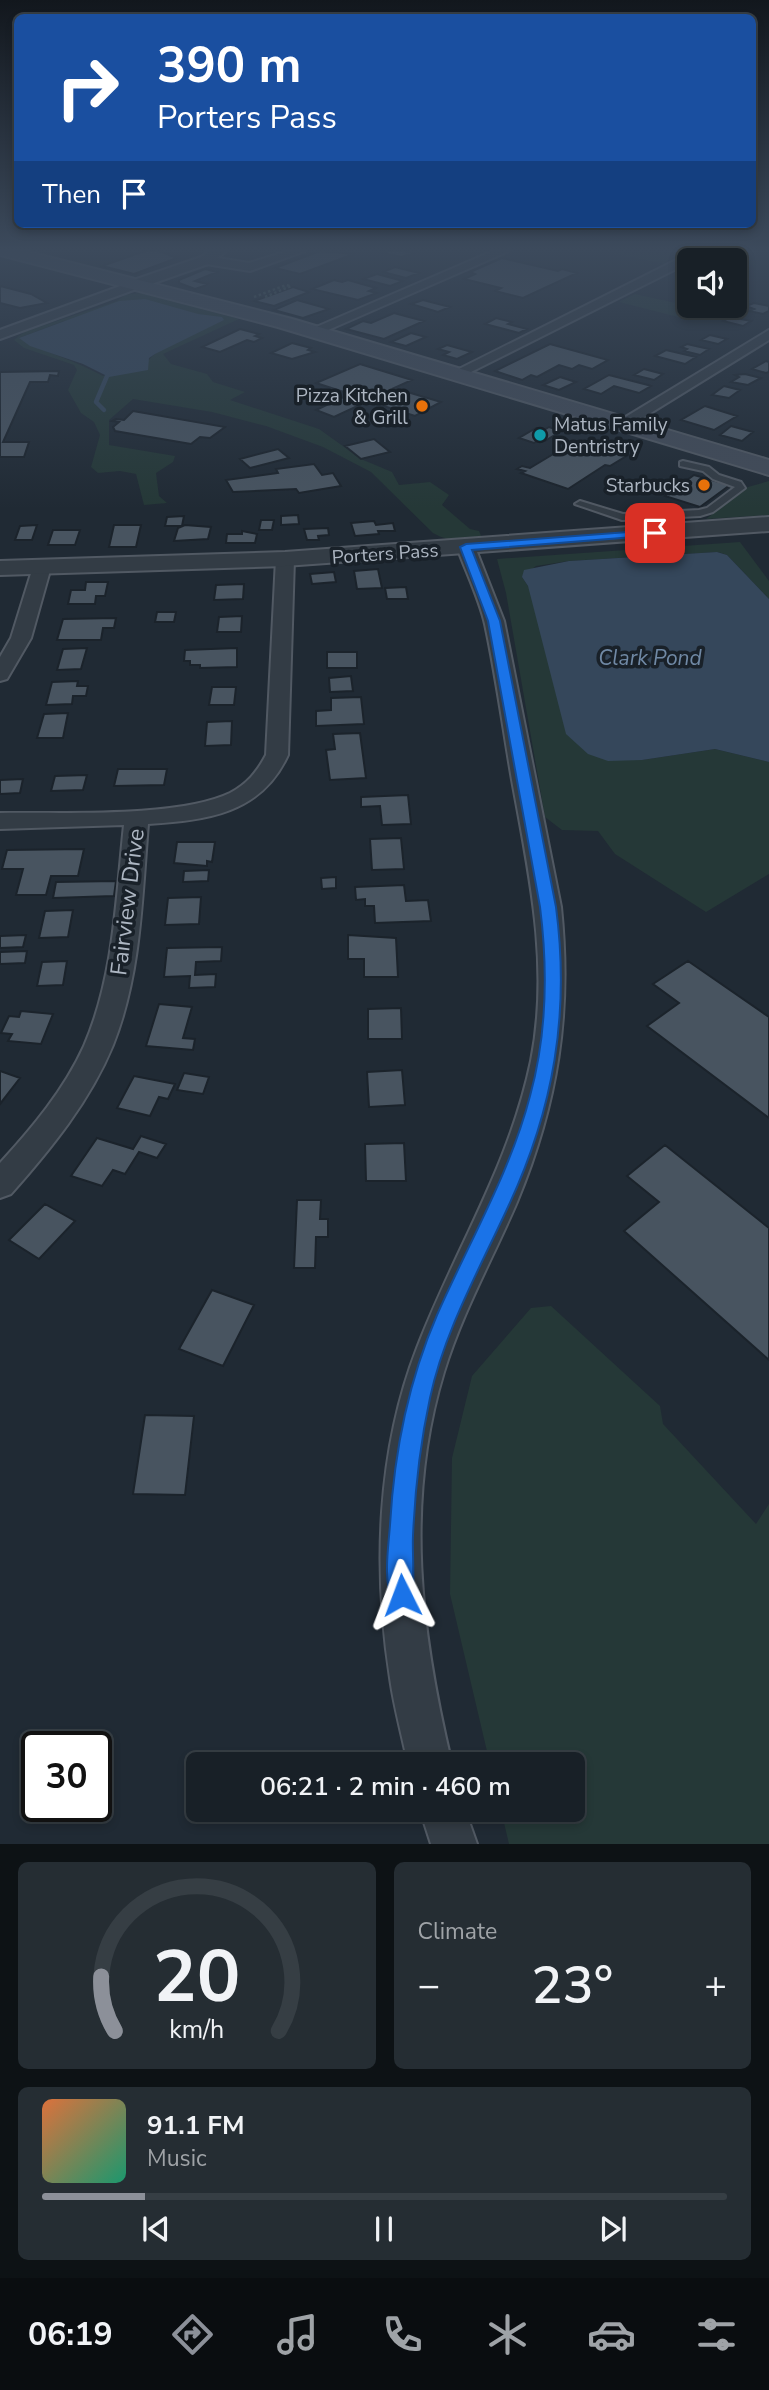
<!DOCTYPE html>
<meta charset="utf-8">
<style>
:root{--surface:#182027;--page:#252d33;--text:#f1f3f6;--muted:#9fa3a7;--line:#363e44;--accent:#8c9099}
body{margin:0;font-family:"Nunito Sans",sans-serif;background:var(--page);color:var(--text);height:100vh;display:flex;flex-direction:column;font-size:26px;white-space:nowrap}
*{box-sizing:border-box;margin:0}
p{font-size:23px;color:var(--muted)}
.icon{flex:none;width:38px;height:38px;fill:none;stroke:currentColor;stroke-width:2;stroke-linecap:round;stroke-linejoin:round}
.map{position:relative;height:1844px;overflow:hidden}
.side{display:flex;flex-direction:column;gap:18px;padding:18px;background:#0d1215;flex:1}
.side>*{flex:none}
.guide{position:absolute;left:14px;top:14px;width:742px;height:214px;border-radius:10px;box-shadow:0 4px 10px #0003,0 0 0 2px var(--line);background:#1a4fa0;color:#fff;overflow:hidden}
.controls{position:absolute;left:677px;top:248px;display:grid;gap:14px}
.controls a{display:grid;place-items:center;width:70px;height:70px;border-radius:10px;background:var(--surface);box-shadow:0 4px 10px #0003,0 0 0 2px var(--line);font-size:35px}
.speed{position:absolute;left:21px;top:1731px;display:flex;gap:14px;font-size:35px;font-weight:700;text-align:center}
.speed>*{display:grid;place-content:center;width:91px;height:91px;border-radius:50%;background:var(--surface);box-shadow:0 4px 10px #0003,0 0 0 2px var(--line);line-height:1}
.speed .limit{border:4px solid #111;border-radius:10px;background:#fff;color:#111}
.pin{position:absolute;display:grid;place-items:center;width:60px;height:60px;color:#fff;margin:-30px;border-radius:14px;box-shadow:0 4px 10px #0006}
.me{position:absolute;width:77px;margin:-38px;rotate:357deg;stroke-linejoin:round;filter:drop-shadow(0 0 5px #0008)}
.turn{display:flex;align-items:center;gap:24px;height:147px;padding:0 28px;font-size:32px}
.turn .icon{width:91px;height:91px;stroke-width:2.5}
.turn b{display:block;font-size:49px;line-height:60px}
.then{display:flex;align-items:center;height:66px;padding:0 28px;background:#0003;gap:14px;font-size:26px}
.big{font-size:52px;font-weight:600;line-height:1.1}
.side .card{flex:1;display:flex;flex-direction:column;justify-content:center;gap:10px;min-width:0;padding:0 24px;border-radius:10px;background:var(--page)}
.side .dial{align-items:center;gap:0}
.dial svg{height:182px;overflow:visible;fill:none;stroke:var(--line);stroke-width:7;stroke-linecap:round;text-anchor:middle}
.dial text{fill:var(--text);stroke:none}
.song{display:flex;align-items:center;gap:21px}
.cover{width:84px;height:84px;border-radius:10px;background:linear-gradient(135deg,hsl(20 70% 55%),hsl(160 70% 35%))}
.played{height:7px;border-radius:4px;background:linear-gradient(90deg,var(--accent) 15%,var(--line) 15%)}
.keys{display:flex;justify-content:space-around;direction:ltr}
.heat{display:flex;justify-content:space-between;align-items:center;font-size:38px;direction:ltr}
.side .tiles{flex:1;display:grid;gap:18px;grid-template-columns:1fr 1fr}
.card:last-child{grid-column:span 2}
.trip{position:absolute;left:186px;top:1752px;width:399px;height:70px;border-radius:10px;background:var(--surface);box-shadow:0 4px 10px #0003,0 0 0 2px var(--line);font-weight:600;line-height:70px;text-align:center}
.tab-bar{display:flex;height:112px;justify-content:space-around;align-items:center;background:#0a0d10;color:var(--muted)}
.tab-bar .icon{width:49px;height:49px}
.tab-bar .active{color:var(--accent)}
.tab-bar b{font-size:32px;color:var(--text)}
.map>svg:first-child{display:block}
</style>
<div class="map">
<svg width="769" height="1844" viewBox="0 0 769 1844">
<rect width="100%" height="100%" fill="#202a34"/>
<path fill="#253837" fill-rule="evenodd" d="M614,251H672L665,264L615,254Z
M141,293L239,319L163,354L171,364L207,374L213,382L245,392L230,400L319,429L361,459L392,472L399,485L430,482L449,495L442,505L470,529L479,531L482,538C464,540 450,543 433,533L371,472L323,447L266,426L212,412L133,399L109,420V445L175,456L173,462L156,473L159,496L167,503L144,505L136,474L120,471L98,473L91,467L100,435L94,422L81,413L68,390L77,370L74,365L24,348L14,340L24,332L117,301L125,295ZM198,314L223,320C207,326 154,348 147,363L103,376C76,361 46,353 19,338L64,321Z
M635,294L703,309L686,319L619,302Z
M769,481V515L706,519L748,487Z
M740,542L769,581V599L727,555L718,552L569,561L536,566L522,577L642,760L715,749L769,762V874L706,912L615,854L598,831L562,830L545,817L506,593L497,559Z
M551,1306L660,1406L663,1424L756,1524L769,1504V1844H509L501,1810H572V1764H490L450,1594L452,1458L472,1376L531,1308Z"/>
<path fill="#35475b" d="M145,299L198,314L222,317L224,320L155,354L149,358L148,370L109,377L83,364L30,346L19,338L119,301Z
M717,552L727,555L769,599V762L715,749L642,760L608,761L588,754L566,734L528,586L522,577L524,570L569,561Z"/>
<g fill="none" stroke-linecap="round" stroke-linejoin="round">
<path stroke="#35475b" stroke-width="4.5" d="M104,410L96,402L110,369"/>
</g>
<path fill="#485460" stroke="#1b232b" stroke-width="2" d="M145,251H159L177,258L134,274L102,266Z
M320,251L354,254L300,274L275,268Z
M376,251H404L413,253L401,257Z
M502,258L558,271L562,269L577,273L523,298L495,291L501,288L464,279L475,274L470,272Z
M395,267L419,273L406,278L383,272Z
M205,269L217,272L195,281L207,284L204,286L195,289L179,283V280Z
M377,274L403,281L390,286L363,279Z
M334,280L342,282L348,280L376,288L369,291L377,293L358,300L312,289Z
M0,286L31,294L47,303L20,308L0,303Z
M293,287L309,292L274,306L254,301Z
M297,300L329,309L303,318L274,310Z
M423,300L450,307L438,312L411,304Z
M754,303L769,306V311L763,314L749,311L754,309L746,306Z
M394,313L424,321L384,339L346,329L363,321L371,323Z
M731,317L751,321L743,326L723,321Z
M496,318L512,322L508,324L527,329L519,333L485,324Z
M240,329L259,334L255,336L262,338L254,342L247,340L220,352L202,347Z
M411,333L426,337L406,346L391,342Z
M710,335L727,339L718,344L701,340Z
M292,343L311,348L308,350L315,352L292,359L271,353Z
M550,344L608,360L592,369L579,365L572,369L559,365L537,377L531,375L522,380L495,371Z
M687,344L709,349L700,355L684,351L687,349L681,347Z
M447,345L472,352L457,359L443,355L449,352L438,349Z
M666,350L696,357L685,364L655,356Z
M766,361L769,362V372L766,373L752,369Z
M360,364L412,380L394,388L441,402L415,416L368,401L334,417L316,410L350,394L316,383Z
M644,369L663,374L654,380L634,375Z
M59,371L58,376L50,375L48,382H30L3,442H29L24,457H0V372Z
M745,374L761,378L748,385L731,382L739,377L735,375Z
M609,375L648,385L651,386L639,393L614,386L601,394L584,389Z
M560,377L576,382L559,390L543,385Z
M724,386L740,390L729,398L712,395Z
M705,406L737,416L714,430L681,420Z
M133,411L225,427L210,438L200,437L191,444L115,431L113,427L119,422L112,421L116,419L124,420Z
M731,426L753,432L742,441L720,435Z
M549,427L561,431L545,441L540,439L534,443L519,438L536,428L544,430Z
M374,439L390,452L361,459L345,446Z
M575,441L628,455L610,466L605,465L568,489L521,473L525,471L517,469L522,466L530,468Z
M278,449L289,458L250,468L240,459Z
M314,464L322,475L333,473L341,486L299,493L296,489L233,492L226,480L278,473L276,469Z
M694,475L730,485L700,507L665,496Z
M298,515L299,524L281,525V516Z
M184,516L182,526H165L167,517Z
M261,520H274L272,530H259Z
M374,521L376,525L393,523L395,531H378L379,534L355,536L351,523Z
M37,525L32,540H15L20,526Z
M114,525H141L136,547H109Z
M185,525L211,527L208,539L174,541L178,528Z
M328,528L329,535L318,536L319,540H307L304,529Z
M53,530H80L75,545H48Z
M242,531L257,534L255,543H226L227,534H242Z
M378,569L382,588L357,589L354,571Z
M334,572L336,582L312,584L310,574Z
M86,582H108L105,596H96L95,604H68L71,590H85Z
M244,584L243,599L214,600L216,585Z
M406,587L408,599H387L385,588Z
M157,612H176L174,622H155Z
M242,616L241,632H217L219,617Z
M116,618L114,628H103L101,640H57L63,619Z
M87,648L81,669L57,670L63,649Z
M237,648V667L200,668V665H190V661H184L185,650Z
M327,652H357V668H327Z
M351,676L353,691L330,692L329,678Z
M78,681L77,686H88L86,696H73L72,704L46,705L52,682Z
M212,687H236L234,705H209Z
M361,697L364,724L316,726V711L331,710V698Z
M68,713L63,738H37L44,714Z
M232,721L231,745L205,746L207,722Z
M360,733L366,778L330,780L326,750L335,749L333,734Z
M118,769H167L164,785L114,786Z
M87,775L83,790L51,791L55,776Z
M23,779L20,793L0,794V780Z
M408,795L411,824L382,825L380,806L361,807V797Z
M401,838L404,869L372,870L370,839Z
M177,842H215L212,862L207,861V866L174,863Z
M84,849L78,876H51L46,895H16L23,869H2L7,850Z
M209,870L208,881L183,882L184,871Z
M336,877V888L322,889L321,878Z
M116,881L114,896L53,898L56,882Z
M404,885L406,901L428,900L431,921L375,923L374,906H365V899L356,900L355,887Z
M201,897L199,924L165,925L168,898Z
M73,910L68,937L39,938L45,911Z
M26,935L23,947L0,948V936Z
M348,935L396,938L398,977H364V959H348Z
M222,947L221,961L196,962L195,975L216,974L215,987L189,988L190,976L164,977L167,948Z
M27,951L25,963L0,964V952Z
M67,961L63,985L37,986L42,962Z
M688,961L769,1017V1118L647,1026L679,1003L653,984Z
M159,1004L192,1007L183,1038L195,1039L193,1050L146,1046Z
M401,1008L402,1039H368V1009Z
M21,1011L53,1014L41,1044L8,1041L12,1034L1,1033L9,1016L19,1017Z
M402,1070L405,1105L369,1107L367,1072Z
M0,1071L20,1078L0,1104Z
M184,1073L209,1077L203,1094L177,1090Z
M134,1076L175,1084L168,1099L159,1097L150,1116L117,1108Z
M141,1136L166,1144L157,1158L139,1152L125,1174L113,1170L102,1186L71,1176L97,1138L133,1149Z
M404,1143L406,1181H366L365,1144Z
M665,1145L769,1228V1360L624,1231L659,1202L627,1176Z
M297,1200H321L320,1219H328V1237H316L315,1268H294Z
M45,1204L75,1221L39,1259L9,1240Z
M212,1290L254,1305L223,1366L179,1349Z
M145,1415L194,1416L185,1495L133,1494Z"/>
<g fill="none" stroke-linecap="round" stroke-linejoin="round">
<g stroke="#515963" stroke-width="4">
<path id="service" d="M683,461L709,467L719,475L741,482L745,488L713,512L700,516L622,520L575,504L580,501L623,514L699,510L707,508L735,487L713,479L703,471L680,466V462Z"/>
</g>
<g stroke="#515963" stroke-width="4">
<path id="minor" d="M288,251H305L250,271L206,264L200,260L206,256L249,263Z
M493,251H509L319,334H309L307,331Z
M692,252L698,256L696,259L461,377L456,378L449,374Z
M134,281L140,285L139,288L0,339V330Z
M769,330V340L628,427H616L614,424Z
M466,542L475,547L504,621L561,907C572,1013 558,1103 517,1202C493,1258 462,1313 444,1372C404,1503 421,1634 452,1764H408C402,1735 394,1707 390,1678C373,1569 377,1451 417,1348C455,1249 509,1167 531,1061C550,966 529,873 512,780C503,728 496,675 485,624C479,598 466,572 457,547Z
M285,553L294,559L288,755C261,814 207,820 148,824C142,897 141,975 113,1045C90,1101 51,1149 11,1194L0,1198V1163C32,1128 64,1090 84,1046C114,977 116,899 124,825L0,829V813C60,812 178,818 230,793C247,784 257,772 266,755L276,559Z
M42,561L51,567L31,638L7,679L0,681V657L11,638L33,567Z
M420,1810H465L477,1844H431Z"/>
</g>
<g stroke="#515963" stroke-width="4">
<path id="tertiary" d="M209,251H226L211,263L140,288L134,290L126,285L128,282L201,257Z
M769,517V531L285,566L0,575V561L285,552Z"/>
</g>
<g stroke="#515963" stroke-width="4">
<path id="secondary" d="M0,251H25L292,319L769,460V475L278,327L0,255Z"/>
</g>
<path stroke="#415355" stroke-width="2.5" stroke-dasharray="2.5 2.5" stroke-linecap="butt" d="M254,297L286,285L291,286L265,297"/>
<use href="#service" fill="#333c45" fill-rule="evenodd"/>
<use href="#minor" fill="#333c45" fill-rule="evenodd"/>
<use href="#tertiary" fill="#333c45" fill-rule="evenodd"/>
<use href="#secondary" fill="#424b58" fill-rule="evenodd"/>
</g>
<linearGradient id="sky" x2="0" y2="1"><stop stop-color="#12171d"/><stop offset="0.49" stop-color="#3c4a5c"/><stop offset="1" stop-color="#3c4a5c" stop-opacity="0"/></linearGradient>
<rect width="769" height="509" fill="url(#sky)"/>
<path fill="#1a73e8" stroke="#114b97" stroke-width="2" d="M655,530L660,533L659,535L472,550L500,621L556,907C570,1013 554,1109 508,1207C480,1268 444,1332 430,1398C420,1444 415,1489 413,1536C412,1553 416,1590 410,1604L402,1607L393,1604C383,1580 388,1551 390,1525C394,1453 408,1382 437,1315C469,1242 510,1173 530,1096C547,1034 548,970 540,907L488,621L460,547L466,544Z"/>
<g fill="#e8710a" stroke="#192129" stroke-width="2.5">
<circle cx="422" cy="406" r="7"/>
<circle cx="704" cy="485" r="7"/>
</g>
<circle fill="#0f9aa8" stroke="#192129" stroke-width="2.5" cx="540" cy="435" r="7"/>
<g text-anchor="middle" stroke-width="7" stroke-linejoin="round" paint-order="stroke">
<g font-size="19" fill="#adb6c2" stroke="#192129" text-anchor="end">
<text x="408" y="402">Pizza Kitchen<tspan x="408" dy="22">&amp; Grill</tspan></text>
<text x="554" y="431" text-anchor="start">Matus Family<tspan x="554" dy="22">Dentristry</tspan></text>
<text x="690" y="492">Starbucks</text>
</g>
<g font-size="19" fill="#adb6c2" stroke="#192129">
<text transform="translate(385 553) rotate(-4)" y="7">Porters Pass</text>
</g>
<g font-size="21" font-style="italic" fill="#7089a5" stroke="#192129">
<text x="650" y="665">Clark Pond</text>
</g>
<g font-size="23" fill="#adb6c2" stroke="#192129">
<text transform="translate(127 902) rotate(-83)" y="8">Fairview Drive</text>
</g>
</g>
</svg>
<div class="controls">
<a><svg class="icon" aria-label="sound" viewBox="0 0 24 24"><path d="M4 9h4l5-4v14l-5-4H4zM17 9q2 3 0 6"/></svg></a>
</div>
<div class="speed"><div class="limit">30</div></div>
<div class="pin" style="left:655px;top:533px;background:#d93025"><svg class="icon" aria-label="arrive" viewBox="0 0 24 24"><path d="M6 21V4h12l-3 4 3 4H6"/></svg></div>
<svg class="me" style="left:402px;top:1595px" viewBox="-20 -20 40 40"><path d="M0-17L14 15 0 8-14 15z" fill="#1a73e8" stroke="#fff" stroke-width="4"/></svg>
<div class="trip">06:21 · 2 min · 460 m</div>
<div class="guide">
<div class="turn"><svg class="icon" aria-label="right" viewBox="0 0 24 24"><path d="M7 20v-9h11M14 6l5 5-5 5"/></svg><div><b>390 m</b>Porters Pass</div></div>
<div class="then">Then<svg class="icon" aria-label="arrive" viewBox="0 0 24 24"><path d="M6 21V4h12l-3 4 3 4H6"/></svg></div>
</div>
</div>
<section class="side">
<div class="tiles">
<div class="card dial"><svg viewBox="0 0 100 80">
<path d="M14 69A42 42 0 1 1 86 69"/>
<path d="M14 69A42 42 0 0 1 8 45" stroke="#8c9099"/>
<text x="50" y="56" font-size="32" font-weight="700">20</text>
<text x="50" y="72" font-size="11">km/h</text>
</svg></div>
<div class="card"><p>Climate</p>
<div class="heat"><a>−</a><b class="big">23°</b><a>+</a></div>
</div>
<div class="card">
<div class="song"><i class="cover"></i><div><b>91.1 FM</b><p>Music</p></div></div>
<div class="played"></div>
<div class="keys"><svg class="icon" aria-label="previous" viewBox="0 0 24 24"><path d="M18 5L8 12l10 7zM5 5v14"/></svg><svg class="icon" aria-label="pause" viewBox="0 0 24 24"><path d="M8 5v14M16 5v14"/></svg><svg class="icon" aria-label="next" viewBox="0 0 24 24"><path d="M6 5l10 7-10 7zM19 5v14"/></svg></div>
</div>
</div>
</section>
<nav class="tab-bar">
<b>06:19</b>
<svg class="icon active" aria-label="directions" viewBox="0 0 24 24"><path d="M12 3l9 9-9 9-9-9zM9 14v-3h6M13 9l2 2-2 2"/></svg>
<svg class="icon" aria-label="music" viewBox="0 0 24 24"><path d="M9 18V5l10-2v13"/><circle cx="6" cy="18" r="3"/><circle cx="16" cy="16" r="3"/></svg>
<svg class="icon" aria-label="phone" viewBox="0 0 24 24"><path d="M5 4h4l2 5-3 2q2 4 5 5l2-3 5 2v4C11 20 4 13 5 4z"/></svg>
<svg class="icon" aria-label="climate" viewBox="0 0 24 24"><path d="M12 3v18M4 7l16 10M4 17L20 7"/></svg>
<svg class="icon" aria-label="car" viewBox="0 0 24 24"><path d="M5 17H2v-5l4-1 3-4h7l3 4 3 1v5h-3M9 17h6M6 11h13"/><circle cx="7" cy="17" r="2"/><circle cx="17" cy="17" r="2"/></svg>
<svg class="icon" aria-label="filters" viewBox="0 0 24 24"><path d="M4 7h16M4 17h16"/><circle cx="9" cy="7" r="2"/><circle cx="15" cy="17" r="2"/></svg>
</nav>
